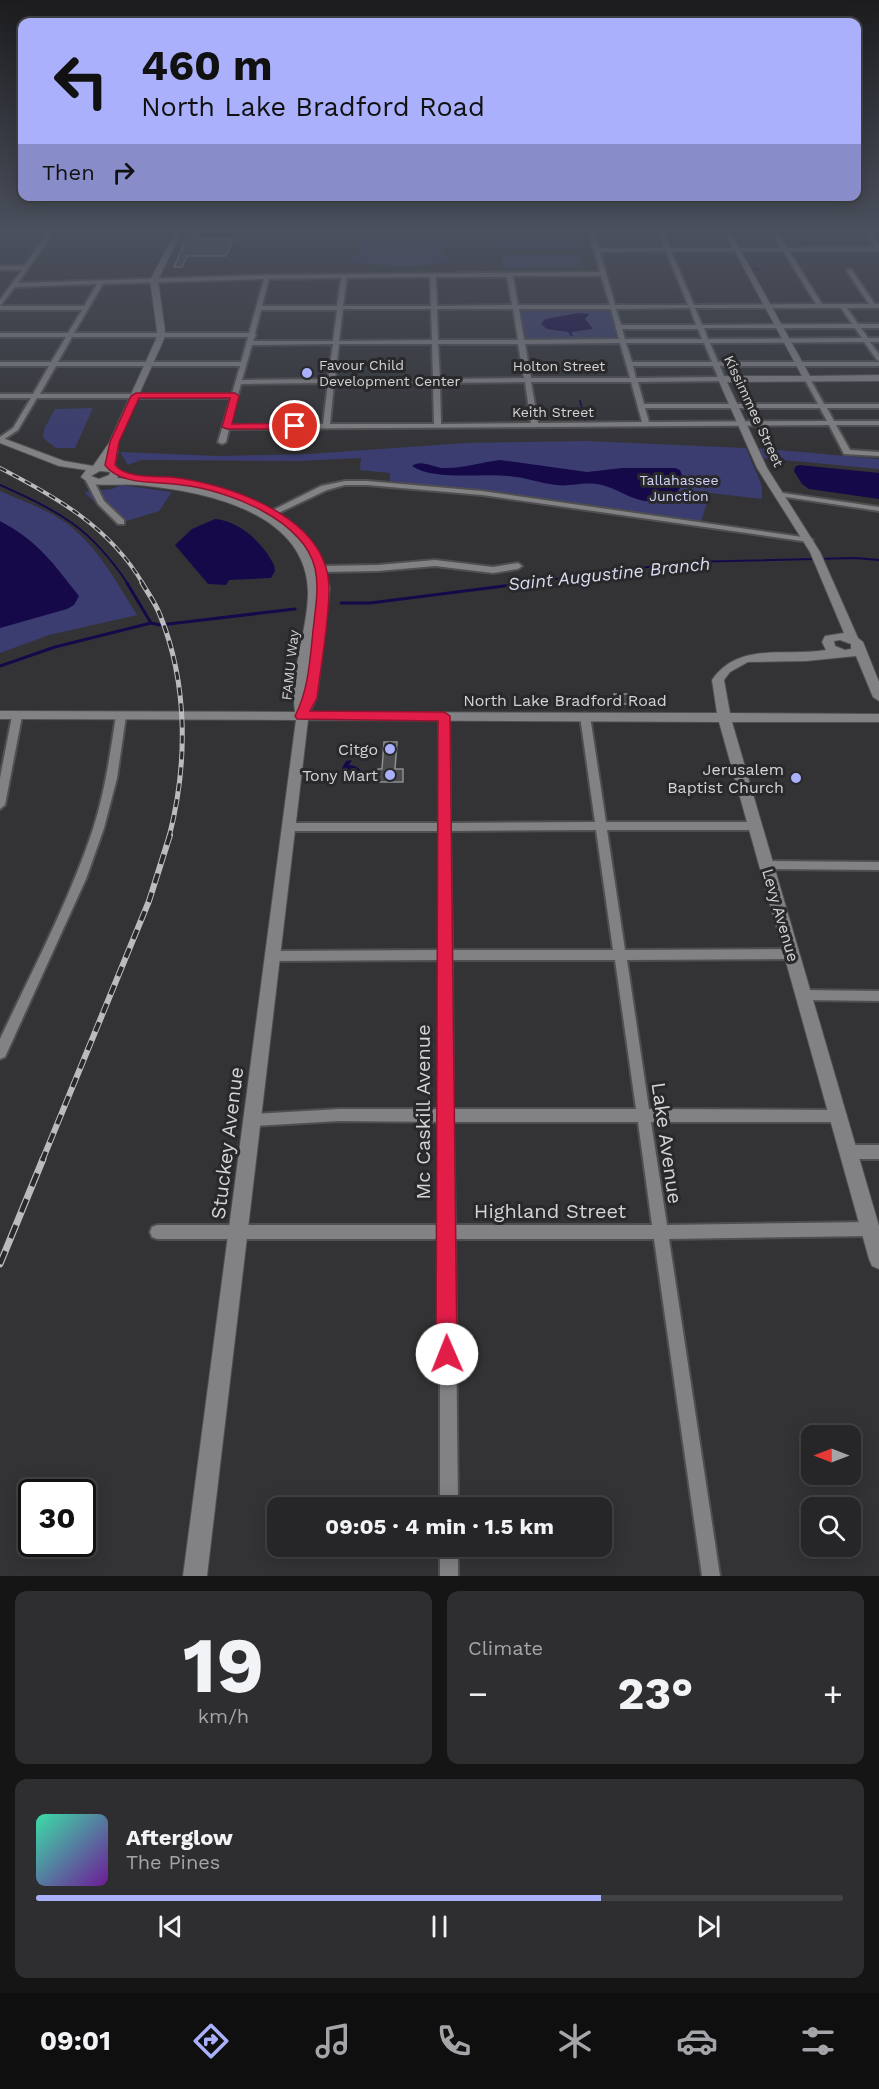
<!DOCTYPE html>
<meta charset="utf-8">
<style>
:root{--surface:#262628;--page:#2e2e30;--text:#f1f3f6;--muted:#a4a5a8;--line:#424345;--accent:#aab0fb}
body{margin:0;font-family:"Work Sans",sans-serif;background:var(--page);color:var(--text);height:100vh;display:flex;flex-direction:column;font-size:22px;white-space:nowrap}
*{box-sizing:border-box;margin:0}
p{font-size:20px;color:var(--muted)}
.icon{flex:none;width:33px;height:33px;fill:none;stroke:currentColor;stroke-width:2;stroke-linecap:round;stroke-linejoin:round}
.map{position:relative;height:1576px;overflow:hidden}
.drawer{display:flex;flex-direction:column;gap:15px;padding:15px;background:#151516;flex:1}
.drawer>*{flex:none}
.guide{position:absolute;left:18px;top:18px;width:843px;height:183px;border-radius:12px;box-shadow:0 3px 15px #0003,0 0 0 2px var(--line);background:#aab0fb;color:#111;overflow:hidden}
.needle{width:39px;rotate:270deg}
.fabs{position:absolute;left:801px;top:1425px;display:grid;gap:12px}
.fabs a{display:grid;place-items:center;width:60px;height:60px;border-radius:12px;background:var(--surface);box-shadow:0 3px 15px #0003,0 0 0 2px var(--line);font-size:30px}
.speed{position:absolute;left:18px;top:1479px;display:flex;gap:12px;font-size:30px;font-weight:700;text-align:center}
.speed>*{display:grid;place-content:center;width:78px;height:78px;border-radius:50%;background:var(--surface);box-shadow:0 3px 15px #0003,0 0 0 2px var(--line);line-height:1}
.speed .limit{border:3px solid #111;border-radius:9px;background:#fff;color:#111}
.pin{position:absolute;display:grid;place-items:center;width:51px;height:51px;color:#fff;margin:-26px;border:3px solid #fff;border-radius:50%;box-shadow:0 2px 6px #0007}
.me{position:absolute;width:66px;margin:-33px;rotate:359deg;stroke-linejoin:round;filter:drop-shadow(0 0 4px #0008)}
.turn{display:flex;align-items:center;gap:21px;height:126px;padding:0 24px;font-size:27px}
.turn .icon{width:78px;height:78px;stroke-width:2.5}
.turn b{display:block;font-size:42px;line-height:51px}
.then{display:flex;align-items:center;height:57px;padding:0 24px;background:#0003;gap:12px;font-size:22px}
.big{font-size:45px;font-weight:700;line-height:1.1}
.drawer .card{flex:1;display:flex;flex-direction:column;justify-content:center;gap:9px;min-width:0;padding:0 21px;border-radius:12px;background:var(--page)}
.drawer .dial{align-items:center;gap:0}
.dial b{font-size:78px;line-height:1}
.song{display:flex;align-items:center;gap:18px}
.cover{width:72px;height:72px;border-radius:9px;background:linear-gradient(135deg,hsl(160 70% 55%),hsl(280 70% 35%))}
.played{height:6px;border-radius:3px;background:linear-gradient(90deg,var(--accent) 70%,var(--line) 70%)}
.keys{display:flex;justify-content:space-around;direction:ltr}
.heat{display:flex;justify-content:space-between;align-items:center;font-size:33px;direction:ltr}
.drawer .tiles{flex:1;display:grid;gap:15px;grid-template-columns:1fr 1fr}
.card:last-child{grid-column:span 2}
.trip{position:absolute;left:267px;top:1497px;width:345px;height:60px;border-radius:12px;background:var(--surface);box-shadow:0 3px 15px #0003,0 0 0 2px var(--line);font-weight:700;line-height:60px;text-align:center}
.dock{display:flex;height:96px;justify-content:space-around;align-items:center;background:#0f0f10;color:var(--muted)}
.dock .icon{width:42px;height:42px}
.dock .current{color:var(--accent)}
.dock b{font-size:27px;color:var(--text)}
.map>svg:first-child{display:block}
</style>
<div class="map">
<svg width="879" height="1576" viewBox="0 0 879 1576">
<rect width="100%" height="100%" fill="#333336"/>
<path fill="#3b3d70" d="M350,233H452L443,240L444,254L453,261C418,268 381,267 345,261L356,254L358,240Z
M573,237L576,250H500L498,238Z
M578,254L582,267L503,268L501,255Z
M610,307L616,339H527L524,337L520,308Z
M93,408L75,448H56L43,438L44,429L55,409Z
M587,441L746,448L762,486V499L710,493L701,522L490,492L390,481V473L360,470L361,458L297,461L141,460L128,465L120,452L218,456L309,454L466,443Z
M755,448L879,459V469L761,458Z
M121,485L172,492L159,511L117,524L84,492L112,489Z
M0,491C18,499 38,506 55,516C93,537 115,580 137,615L49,635L0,653Z"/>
<path fill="#15094a" d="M579,313L589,314L585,319L593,329L571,332L573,336H571L568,332L547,329L541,324L545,319Z
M500,460L587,472L622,468H675L680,470C688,487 674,498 658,501C635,504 622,490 602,485C584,481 572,487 556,485C539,483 524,477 507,476C481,473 434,481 412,466C420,459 433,467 443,468C462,469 481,462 500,460Z
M799,465L879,473V499L809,489L802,484L794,471L795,467Z
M215,519C240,521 263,543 274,565L275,571L271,578L229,580L226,585L208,584L175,545L192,529Z
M0,521C39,542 52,562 79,596L74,605L67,609L0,628Z
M352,760L349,765L355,766L365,773V781H351L342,776V768L346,761Z"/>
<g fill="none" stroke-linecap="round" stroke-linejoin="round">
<path stroke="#15094a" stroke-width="1.5" d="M753,269H761"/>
<path stroke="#15094a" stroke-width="2" d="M580,401L585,420
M0,485C60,512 90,527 128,584
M517,584L687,562L855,558L879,560"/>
<path stroke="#15094a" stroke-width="3" d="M127,583L151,623L160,625L295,609
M341,603H370L528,583
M0,666L55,647L151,623"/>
</g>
<path fill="#4b4b4e" stroke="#8d8e91" stroke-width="1.5" d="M189,233H198L195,239H233L226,256H187L182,267H174Z
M614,694H636L638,704H615Z
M384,742H397L395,769H403V782H377L378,769H382Z"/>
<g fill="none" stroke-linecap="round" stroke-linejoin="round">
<g stroke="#4f4f51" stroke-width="4">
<path id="street" d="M48,233H53L18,283L267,275L600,272L589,233H595L599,248H665L659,233H664L670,248H781L773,233H778L787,248L875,247L865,233H870L879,245V251H789L822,304H869L846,270L851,269L875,304H879V308H847L858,324H879V328H861L868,338H879V342H870L879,354V361L877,360L864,342L710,343L718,362H879V366H720L725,379L722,381L638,382L644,404H818L804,378L809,377L824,404H879V408H827L834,421H879V425H836L850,450L879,452V456L844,454L829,425L229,429L226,442L222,444L218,442L231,398H37L18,430L0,442V437L13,428L31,398H0V394H33L49,366H0V362H51L66,337H0V333H68L82,310H0V306H84L97,284L15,287L0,306V300L22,270H0V266H24ZM666,251L688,305H615L600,252ZM671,251H783L816,304L694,305ZM513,276H601L610,305H518ZM430,277L431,306H343L347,278ZM436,277H507L512,305L437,306ZM341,278L337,306H262L269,279ZM264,279L249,333H74L103,284ZM690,308L696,325H621L616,309ZM695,308H841L852,324L702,325ZM343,309H431L432,340L339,341ZM437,309H513L518,340H438ZM519,309H611L619,339L524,340ZM261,310H337L333,341H253L256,335L255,334ZM704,328H855L862,338L708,339ZM622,329H698L702,339H625ZM72,337H248L241,362H58ZM620,343L630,378H531L525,344ZM626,343H704L712,362H632ZM333,344L328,379L242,380L252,345ZM339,344H432L433,379H335ZM438,344H518L524,378L440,379ZM56,366H240L232,394H40ZM633,366H713L718,377L636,378ZM525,382L531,423L441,424L440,383ZM531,382H631L642,422L538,423ZM328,383L323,424L230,425L241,384ZM334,383H433L434,424H330ZM645,408H820L827,421L649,422Z
M87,479H93L104,501L124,520V524H118L98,504L86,481Z
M345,481H367L482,491L809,538L813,540L809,542L482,495L367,485H345L327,490L268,518H265L261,516L321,486Z
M776,492L879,507V511L779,496H776Z
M435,560L493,567L518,563L522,566L518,569L493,573L435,566L378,571L321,572L317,569L321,566L378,565Z
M17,713L22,716L5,805L0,809V778L12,716Z
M121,713L126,716L117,778L104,828L86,879L5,1057L0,1059V1039C32,971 70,899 93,829C105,792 110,754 116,716Z
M444,713L449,716L450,823L595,822L580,716L585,713L590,716L606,822H756L760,823L761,826L760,829L756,830H607L625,950L792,949L796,950L798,954L796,958L792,959L627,960L649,1109L838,1110L843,1111L845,1116L843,1121L838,1122H651L667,1225L870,1222L875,1224L877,1229L875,1234L870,1236L669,1239L720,1576H702L654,1239H455L458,1508H440V1239H157L152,1237L150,1232L152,1227L157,1225H440V1122L339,1121L252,1126L247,1125L245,1120L247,1115L252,1114L339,1109H440L439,960L273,961L269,960L267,956L269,952L273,951L439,950V831H289L285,830L284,827L285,824L289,823H439V716ZM596,830L613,950H452L450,831ZM452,960H615L636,1109H453ZM453,1122H638L652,1225H455Z
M767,861L879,862V870L767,869L763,868L761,865L763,862Z
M804,990L879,991V1001L804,1000L800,999L798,995L800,991Z
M849,1145H879V1159H849L844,1157L842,1152L844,1147Z
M440,1546H458V1576H440Z"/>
</g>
<g stroke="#4f4f51" stroke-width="2">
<path id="secondary" d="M175,233H181L158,280L165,331L164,339L115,448L118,450L115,464L120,472L117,478C173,481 260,491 297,538L294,533L295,531H303L322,558L330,588L317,698L310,712L717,713L712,680C739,641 785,657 826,650L822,642L825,636L844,633L810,552L757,468L718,379L722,376H802L725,233H731L810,376L879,375V381L727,382L767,468L820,552L858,638L863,642L879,682V701L873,697L856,656L806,661L748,662L730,672L724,680L730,713L879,714V722H732L879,1226V1269L872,1266L869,1259L719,722L308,720L207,1576H183L296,720L0,719V711L295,712C289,674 307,633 308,595C309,511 203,491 138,485C122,483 103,487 89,483L81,477L86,470L59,466L0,443V437L64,461L93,466L109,443L156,339L157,331L150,280ZM100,471L110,472L109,475L99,479L91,476ZM840,640L851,644V649L845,650L835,646L834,641Z"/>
</g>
<use href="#street" fill="#828285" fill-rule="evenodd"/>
<use href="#secondary" fill="#828285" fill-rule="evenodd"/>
<g stroke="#bbbbbd" stroke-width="4">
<path id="rail-far3" d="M0,468C56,497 110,527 143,584"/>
</g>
<g stroke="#bbbbbd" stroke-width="5">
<path id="rail-far2" d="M142,583C148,593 156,604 160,615C188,684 188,764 169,837"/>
</g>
<g stroke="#bbbbbd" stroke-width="6">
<path id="rail-far1" d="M42,1161L149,901L170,835"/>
</g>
<g stroke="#bbbbbd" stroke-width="7">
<path id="rail" d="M0,1264L43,1159"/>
</g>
<use href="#rail-far3" stroke="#29292c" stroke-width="2" stroke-dasharray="7" stroke-linecap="butt"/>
<use href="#rail-far2" stroke="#29292c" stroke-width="3" stroke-dasharray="8" stroke-linecap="butt"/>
<use href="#rail-far1" stroke="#29292c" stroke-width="4" stroke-dasharray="10" stroke-linecap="butt"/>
<use href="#rail" stroke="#29292c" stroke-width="4.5" stroke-dasharray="14" stroke-linecap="butt"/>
</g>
<linearGradient id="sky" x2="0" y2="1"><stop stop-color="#1c1c1e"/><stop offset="0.51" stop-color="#4a505d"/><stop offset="1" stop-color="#4a505d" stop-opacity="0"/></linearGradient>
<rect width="879" height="454" fill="url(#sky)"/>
<path fill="#e11d48" stroke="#92132f" stroke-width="1.5" d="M136,393H235L239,396L232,424L295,423L300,426L295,429H227L222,427L230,398H139L119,442L115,465C125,478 155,476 171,477C230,484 329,517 329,589C329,623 321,664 317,698L310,711L444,712L450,716L457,1354L454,1361L447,1364L439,1361L436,1354L438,721L297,719L295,716C310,687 310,654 314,622C316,604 319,587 315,568C303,519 227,490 182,485C158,481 120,486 105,465L110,442L131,396Z"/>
<g fill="#aab0fb" stroke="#29292c" stroke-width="2">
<circle cx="307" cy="373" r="6"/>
<circle cx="390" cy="749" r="6"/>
<circle cx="390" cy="775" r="6"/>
<circle cx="796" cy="778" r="6"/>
</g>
<g text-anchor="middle" stroke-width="6" stroke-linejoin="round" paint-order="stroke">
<g font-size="14" fill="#d4d4d6" stroke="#29292c" text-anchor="start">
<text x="319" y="370">Favour Child<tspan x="319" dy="16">Development Center</tspan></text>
</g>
<g font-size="14" fill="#d4d4d6" stroke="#29292c">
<text x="559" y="371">Holton Street</text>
<text transform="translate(754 411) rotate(65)" y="5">Kissimmee Street</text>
<text x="553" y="417">Keith Street</text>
<text transform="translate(290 665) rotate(-84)" y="5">FAMU Way</text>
</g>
<g font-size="14" fill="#d0d4fd" stroke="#29292c">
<text x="679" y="485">Tallahassee<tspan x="679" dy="16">Junction</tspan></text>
</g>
<g font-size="16" fill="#d4d4d6" stroke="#29292c">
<text x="565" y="706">North Lake Bradford Road</text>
<text transform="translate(781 915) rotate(74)" y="6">Levy Avenue</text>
</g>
<g font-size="16" fill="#d4d4d6" stroke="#29292c" text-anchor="end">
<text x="378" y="755">Citgo</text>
<text x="784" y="775">Jerusalem<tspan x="784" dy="18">Baptist Church</tspan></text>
<text x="378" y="781">Tony Mart</text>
</g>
<g font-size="18" font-style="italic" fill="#d9dbf0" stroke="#29292c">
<text transform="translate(609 574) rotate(-6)" y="6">Saint Augustine Branch</text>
</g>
<g font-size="20" fill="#d4d4d6" stroke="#29292c">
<text transform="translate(423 1112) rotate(-90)" y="7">Mc Caskill Avenue</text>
<text transform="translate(227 1143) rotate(-83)" y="7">Stuckey Avenue</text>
<text transform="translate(667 1143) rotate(82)" y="7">Lake Avenue</text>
<text x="550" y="1218">Highland Street</text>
</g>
</g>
</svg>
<div class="fabs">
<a><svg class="needle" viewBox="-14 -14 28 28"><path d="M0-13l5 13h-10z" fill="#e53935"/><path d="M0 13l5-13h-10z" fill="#a4a5a8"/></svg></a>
<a><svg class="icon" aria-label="search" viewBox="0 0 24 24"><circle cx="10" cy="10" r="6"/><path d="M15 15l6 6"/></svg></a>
</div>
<div class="speed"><div class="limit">30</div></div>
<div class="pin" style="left:295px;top:426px;background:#d93025"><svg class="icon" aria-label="arrive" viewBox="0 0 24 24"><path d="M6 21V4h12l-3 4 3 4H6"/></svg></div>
<svg class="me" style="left:447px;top:1354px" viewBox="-20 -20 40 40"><circle r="19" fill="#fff"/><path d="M0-13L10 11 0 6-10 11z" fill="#e11d48"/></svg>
<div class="trip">09:05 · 4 min · 1.5 km</div>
<div class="guide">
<div class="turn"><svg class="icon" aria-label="left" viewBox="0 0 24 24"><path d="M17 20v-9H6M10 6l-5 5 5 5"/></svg><div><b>460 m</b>North Lake Bradford Road</div></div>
<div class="then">Then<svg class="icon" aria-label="right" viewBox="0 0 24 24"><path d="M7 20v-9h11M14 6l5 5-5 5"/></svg></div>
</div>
</div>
<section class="drawer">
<div class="tiles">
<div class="card dial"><b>19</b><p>km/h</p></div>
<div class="card"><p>Climate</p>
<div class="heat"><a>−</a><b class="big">23°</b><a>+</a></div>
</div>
<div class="card">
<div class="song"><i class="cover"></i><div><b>Afterglow</b><p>The Pines</p></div></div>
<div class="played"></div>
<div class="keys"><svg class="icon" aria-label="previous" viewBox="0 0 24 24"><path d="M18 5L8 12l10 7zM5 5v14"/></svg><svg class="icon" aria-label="pause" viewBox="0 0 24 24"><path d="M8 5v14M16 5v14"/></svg><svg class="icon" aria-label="next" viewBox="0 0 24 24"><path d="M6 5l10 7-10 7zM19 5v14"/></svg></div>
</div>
</div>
</section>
<nav class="dock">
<b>09:01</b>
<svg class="icon current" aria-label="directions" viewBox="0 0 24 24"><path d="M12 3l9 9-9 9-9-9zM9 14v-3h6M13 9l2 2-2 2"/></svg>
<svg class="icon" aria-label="music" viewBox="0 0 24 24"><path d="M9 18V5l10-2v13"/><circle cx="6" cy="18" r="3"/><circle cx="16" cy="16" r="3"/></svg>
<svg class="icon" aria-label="phone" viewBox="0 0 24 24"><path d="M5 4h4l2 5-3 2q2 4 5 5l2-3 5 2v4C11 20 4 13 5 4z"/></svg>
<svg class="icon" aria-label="climate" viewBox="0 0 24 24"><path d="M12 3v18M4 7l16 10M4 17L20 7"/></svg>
<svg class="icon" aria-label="car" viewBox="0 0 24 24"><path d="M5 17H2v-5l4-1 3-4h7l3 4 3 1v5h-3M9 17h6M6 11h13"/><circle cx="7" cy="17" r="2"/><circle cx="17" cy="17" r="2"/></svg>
<svg class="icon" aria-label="filters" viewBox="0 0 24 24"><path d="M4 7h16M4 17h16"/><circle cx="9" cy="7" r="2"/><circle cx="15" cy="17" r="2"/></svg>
</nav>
